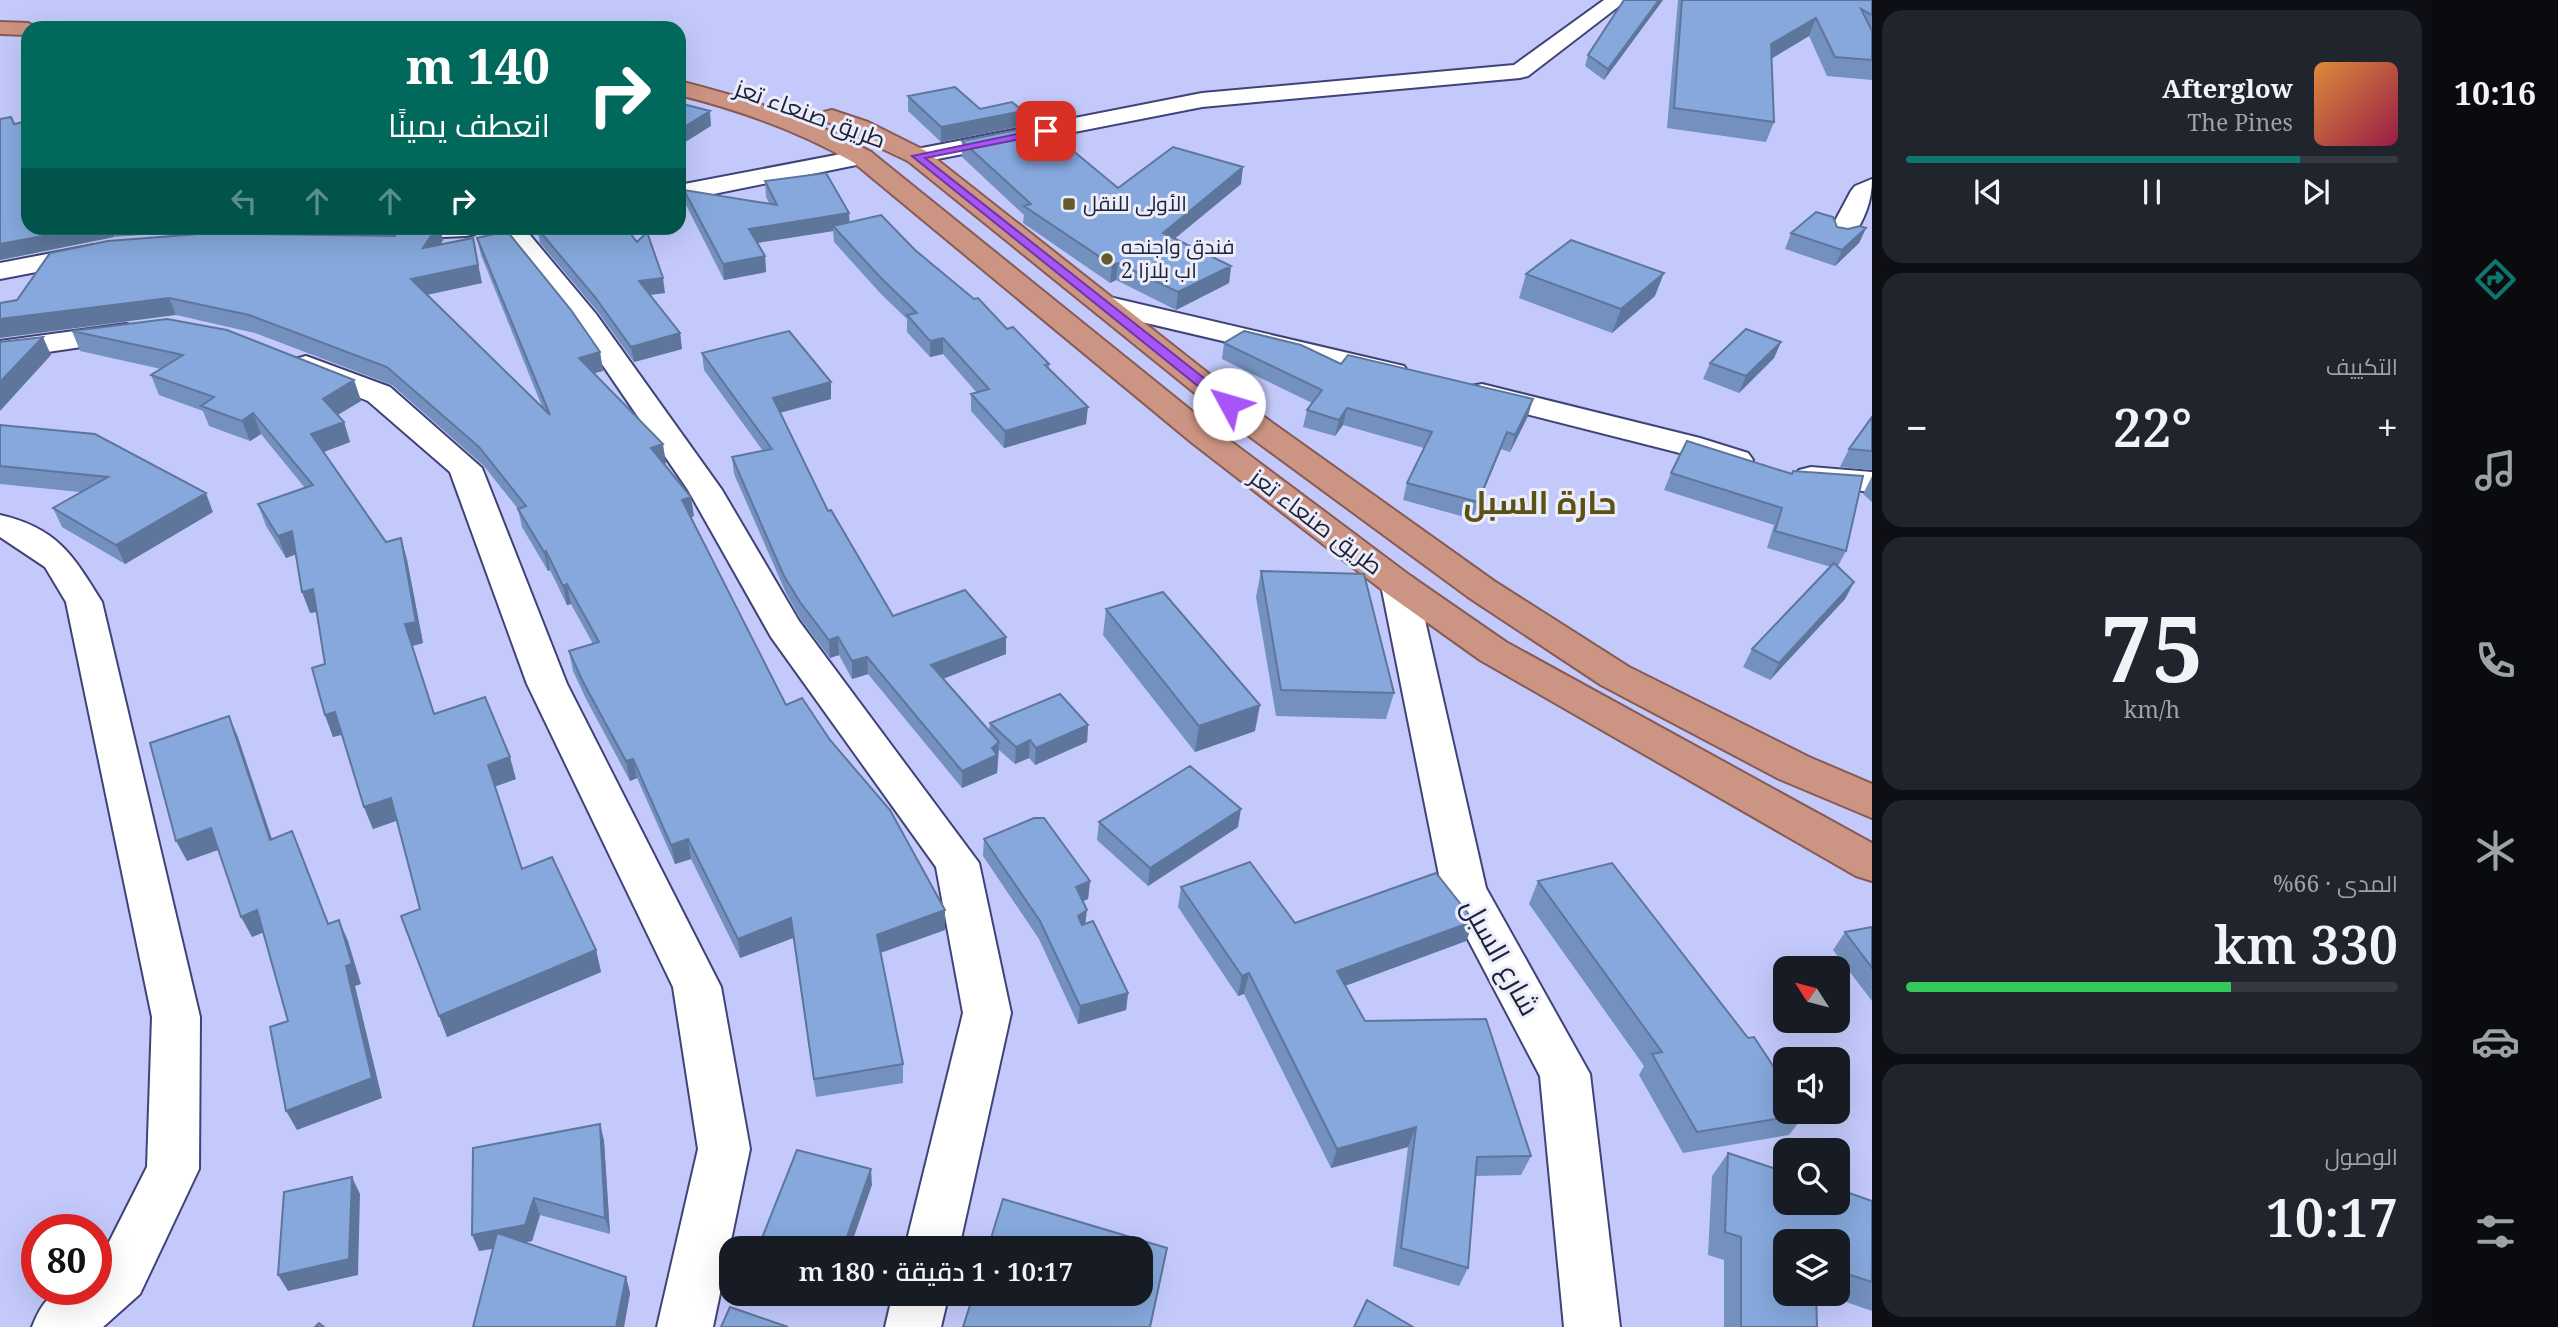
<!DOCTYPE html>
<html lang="ar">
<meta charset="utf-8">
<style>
:root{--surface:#171b24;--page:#20242c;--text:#f1f3f6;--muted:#9ea1a6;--line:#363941;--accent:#0f766e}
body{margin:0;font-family:"Noto Serif",Cairo,serif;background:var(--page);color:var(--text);direction:rtl;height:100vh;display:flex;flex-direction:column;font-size:26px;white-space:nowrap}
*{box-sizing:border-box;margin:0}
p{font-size:23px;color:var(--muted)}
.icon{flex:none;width:38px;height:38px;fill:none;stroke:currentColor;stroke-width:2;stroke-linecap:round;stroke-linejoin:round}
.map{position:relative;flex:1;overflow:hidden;direction:ltr}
.panel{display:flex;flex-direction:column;gap:10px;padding:10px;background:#0d0f14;width:560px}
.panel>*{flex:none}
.banner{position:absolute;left:21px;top:21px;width:665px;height:214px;border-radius:21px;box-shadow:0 7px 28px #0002;direction:rtl;background:#00695c;color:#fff;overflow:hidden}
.needle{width:46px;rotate:306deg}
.fabs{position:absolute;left:1773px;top:956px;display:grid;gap:14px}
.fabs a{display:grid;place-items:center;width:77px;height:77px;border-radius:14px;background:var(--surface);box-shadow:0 7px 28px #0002;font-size:35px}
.speed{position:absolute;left:21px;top:1214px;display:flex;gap:14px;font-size:35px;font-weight:700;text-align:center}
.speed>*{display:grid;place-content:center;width:91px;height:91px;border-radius:50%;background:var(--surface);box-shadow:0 7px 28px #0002;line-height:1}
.speed .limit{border:10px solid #d22;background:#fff;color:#111}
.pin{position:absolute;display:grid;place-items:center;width:60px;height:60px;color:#fff;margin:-30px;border-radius:14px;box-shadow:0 4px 10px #0006}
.me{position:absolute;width:77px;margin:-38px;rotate:309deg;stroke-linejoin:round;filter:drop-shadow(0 0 5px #0008)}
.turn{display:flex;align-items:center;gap:24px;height:147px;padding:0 21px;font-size:32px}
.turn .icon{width:91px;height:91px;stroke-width:2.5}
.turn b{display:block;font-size:49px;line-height:60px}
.lanes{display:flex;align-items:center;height:66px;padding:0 21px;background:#0003;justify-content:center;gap:35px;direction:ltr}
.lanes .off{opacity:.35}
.big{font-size:52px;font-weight:600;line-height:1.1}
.panel .card{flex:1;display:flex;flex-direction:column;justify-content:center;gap:10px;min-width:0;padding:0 24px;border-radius:21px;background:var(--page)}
.panel .dial{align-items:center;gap:0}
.dial b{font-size:91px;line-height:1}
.song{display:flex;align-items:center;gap:21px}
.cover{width:84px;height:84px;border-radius:10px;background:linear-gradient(135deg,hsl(30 70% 55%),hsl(340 70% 35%))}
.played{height:7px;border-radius:4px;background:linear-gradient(90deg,var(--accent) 80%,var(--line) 80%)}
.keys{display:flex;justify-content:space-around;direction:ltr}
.heat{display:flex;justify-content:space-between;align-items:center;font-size:38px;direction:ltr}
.charge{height:10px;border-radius:5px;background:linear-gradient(90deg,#34c759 66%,var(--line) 0)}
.trip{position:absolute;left:719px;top:1236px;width:434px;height:70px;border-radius:21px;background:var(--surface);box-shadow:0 7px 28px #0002;font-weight:600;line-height:70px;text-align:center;direction:rtl}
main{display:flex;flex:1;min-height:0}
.menu{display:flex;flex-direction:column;width:126px;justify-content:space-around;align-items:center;background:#090b0e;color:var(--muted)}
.menu .icon{width:49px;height:49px}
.menu .on{color:var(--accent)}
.menu b{font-size:32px;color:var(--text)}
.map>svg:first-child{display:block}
</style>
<main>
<nav class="menu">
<b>10:16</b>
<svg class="icon on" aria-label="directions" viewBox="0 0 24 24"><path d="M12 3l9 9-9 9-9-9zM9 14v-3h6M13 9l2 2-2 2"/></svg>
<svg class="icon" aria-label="music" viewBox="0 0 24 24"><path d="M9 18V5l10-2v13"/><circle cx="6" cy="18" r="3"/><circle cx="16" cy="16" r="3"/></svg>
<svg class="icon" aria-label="phone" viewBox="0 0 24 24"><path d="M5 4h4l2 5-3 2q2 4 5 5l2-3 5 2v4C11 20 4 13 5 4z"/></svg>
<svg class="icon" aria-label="climate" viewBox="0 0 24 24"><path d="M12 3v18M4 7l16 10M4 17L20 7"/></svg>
<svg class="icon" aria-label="car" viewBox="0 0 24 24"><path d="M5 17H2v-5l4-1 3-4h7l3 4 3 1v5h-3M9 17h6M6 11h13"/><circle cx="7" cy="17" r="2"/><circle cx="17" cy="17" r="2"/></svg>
<svg class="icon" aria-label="filters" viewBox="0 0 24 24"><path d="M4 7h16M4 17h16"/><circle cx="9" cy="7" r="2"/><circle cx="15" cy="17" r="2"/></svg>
</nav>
<section class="panel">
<div class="card">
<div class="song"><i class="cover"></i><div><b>Afterglow</b><p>The Pines</p></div></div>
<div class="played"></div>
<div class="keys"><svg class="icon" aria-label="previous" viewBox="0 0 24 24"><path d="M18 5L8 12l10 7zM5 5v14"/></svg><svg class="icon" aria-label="pause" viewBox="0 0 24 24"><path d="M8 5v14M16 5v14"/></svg><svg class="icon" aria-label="next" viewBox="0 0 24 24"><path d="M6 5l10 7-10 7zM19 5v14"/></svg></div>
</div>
<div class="card"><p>التكييف</p>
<div class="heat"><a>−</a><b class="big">22°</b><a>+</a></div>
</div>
<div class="card dial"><b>75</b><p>km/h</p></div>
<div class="card"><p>المدى · 66%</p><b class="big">330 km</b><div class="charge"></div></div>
<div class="card"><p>الوصول</p><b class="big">10:17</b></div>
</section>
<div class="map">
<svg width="1872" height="1327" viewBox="0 0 1872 1327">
<rect width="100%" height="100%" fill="#c3cafb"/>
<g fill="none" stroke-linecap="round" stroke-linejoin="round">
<g stroke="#404376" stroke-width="4">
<path id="minor" d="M1604,0H1627L1528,76L1520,78L1202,107L917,163L908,161L905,156L908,151L917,149L1202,93L1514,65Z
M862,150L871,152L874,157L871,162L679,201V185Z
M1872,179C1872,202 1864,220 1851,240L1841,242L1831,240L1828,234L1851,191L1855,186Z
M286,228H479L475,234L466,236L252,245L242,243L239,237L242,231Z
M497,228H524L596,314L722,490L799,621L979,863L1011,1013L959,1248H905L963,1013L936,867L771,637L688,490L576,326Z
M94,245L104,247L108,253L104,259L0,279V263Z
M1105,296L1404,366L1408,372L1404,378L1393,381L1095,311L1091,305L1095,299Z
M126,324L136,327L141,333L136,339L0,359V341Z
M306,356L390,387L482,468L567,684L721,987L750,1149L713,1327H657L698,1149L673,987L527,684L450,472L368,401L295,371L291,365L295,359Z
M1482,384L1700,438L1748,453L1753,460L1748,467L1736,470L1676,452L1471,400L1466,393L1471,386Z
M1811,467L1872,472V492L1799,484L1794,477L1799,470Z
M0,515C57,528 73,555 102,602L200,1017L199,1169L140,1294L103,1327H32C47,1289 58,1290 96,1290V1260L102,1256L147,1167L152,1017L66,602L45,567L0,537Z
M1399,573L1412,577L1417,585L1486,888L1590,1074L1620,1327H1564L1540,1076L1442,890L1381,585L1386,577Z
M893,1293H949L941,1327H885Z"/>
</g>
<g stroke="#875a54" stroke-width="4">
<path id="trunk" d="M0,22L28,23L38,28H28V35L0,34Z
M679,81C746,98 810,118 871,152L1213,428L1412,577L1506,642L1872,843V881L1856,876L1480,660L1386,593L1191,442L853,162C798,131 740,110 679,95Z
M832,110L868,122L926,151L1260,414L1494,581L1629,667L1809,757L1872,784V818L1779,779L1601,685L1468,597L1238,428L908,161C896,155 823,122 820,117L824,112Z"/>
</g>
<use href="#minor" fill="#fff" fill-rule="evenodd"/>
<use href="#trunk" fill="#cc9482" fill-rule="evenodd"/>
</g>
<path fill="#7390be" d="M1624,0H1663L1604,80L1585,66L1588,55Z
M1678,0H1872V80L1827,76L1809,36L1771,59L1774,122L1766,142L1667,128Z
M908,96L980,109L1023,111L1022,126L941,142L908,111Z
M0,119L14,124L28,228H246L114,237L0,260Z
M962,141L1118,188L1241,184L1175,238L1231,266L1229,283L1176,310L1116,280L1110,283L1023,223L1024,215L962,157Z
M765,181L850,222L915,250L1049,364V369L1086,424L1004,448L971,411V394L977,393L943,354L930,357L907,332V319L881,294L834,242L833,231L757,243L765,256L766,272L724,280L686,205L684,190L769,203L766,197Z
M1837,227L1848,229L1866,228L1859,243L1835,266L1785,249L1791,233Z
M436,228H440L443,240L440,245L482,283L427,295L543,409L481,255L477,238L600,352L603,371L594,373L666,463L664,464L694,516L691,517L786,705L945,910V930L880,953L903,1064V1083L816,1097L793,938L740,958L691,859L675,864L637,778L630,781L586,699L573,671L569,651L593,644L571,604L567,605L550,570L548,571L522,527L518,509L484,466L392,385L255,333L176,315L17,300L253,234L395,236Z
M537,228L665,293L649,295L680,333L682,349L634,362L598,312L540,243Z
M1526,274L1655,296L1612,333L1519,298Z
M72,331L354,380L361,401L338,415L344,422L350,442L324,452L386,542L401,538L407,560L423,643L412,646L434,714L516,779L495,786L522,869L596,950L601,972L447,1037L420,909L397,820L373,829L364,807L342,735L333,737L325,715V664L317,612L310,613L296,554L286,558L266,526L258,504L305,488L261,434L250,441L209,426L203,411L159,395L151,375L161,369L80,351Z
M1781,342L1774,358L1739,393L1703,379L1710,363Z
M1224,343L1341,364L1528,416L1510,452L1501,449L1472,519L1403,500L1407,483L1424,448L1343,425L1335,436L1303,427L1307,410L1312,403L1222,359Z
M702,353L831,399L780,413L828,511L893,616L1006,637V654L943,679L989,731L990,723L1088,725L1087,742L1035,765L1029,758L1015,764L999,750L997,773L962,788L868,674L852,679L839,655L830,658L801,620L786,593L734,474L732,457L763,451L704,370Z
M1872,417V470L1840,467L1849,449Z
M0,425L213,512L125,564L62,527L53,508L80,492L0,484Z
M1687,441L1846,551L1838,566L1854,582L1845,599L1770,680L1743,667L1752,649L1831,567L1767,548L1774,525L1664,490L1671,473Z
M1872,476V502L1863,494Z
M1261,571L1394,693L1386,719L1276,716L1256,597Z
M1106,609L1255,731L1195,752L1103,635Z
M1099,822L1238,827L1148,886L1097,840Z
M984,839L1090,881L1088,899L1083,901L1085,924L1128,993L1126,1010L1078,1024L1039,939L983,856Z
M1538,881L1805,1114L1789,1135L1683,1153L1639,1075L1644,1066L1529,904Z
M1181,887L1295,923L1474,921L1466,941L1345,986L1365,1021L1531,1156L1521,1175L1476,1176L1468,1268L1459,1286L1393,1266L1408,1147L1331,1168L1244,994L1238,996L1178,907Z
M1872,927V1001L1833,950L1845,932Z
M600,1124L604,1141L610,1234L540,1215L532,1241L525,1242L626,1277L630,1293L624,1327H473L493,1249L479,1251Z
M1728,1153L1872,1201V1311L1820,1293H1838V1241H1785L1817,1327H1724V1260L1708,1255L1712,1176Z
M818,1293H834L833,1297Z"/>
<path fill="#5e769b" d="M1659,0H1663L1604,80L1608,69Z
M1816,18L1809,36L1764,63L1771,44Z
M710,111L711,126L679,146V130Z
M1023,111L1022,126L941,142V127Z
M1243,167L1241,184L1161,250L1163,233Z
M849,213L850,229L833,226V231L750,244L749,229Z
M86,228H111L114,237L0,260V244Z
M436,228H440L443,240L428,266L423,248Z
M1866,228L1859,243L1835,266L1842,250Z
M473,238L482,283L416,297L411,279Z
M765,256L766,272L724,280L723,264Z
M1118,263L1116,280L1110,283L1112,265Z
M1231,266L1229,283L1176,310L1178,292Z
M1664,273L1655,296L1612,333L1621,309Z
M663,278L665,293L641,296L639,281Z
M169,298L176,315L0,338V319Z
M680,333L682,349L634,362L631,347Z
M43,337L51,355L0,411V382Z
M943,338V354L930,357V341Z
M1781,342L1774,358L1739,393L1746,376Z
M600,352L603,371L582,376L579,358Z
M354,380L361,401L330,419L323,399Z
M831,382V399L774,414L773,398Z
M1533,399L1528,416L1510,452L1515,435Z
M1088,407L1086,424L1004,448L1005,431Z
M1347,408L1343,425L1335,436L1339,420Z
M253,413L261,434L250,441L242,421Z
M344,422L350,442L318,454L311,434Z
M1507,432L1501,449L1472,519L1478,502Z
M663,444L666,463L654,467L651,448Z
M206,493L213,512L125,564L116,545Z
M691,497L694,516L685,519L682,500Z
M292,531L300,553L286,558L278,536Z
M401,538L407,560L423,643L412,646L405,624Z
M546,551L550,570L548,571L544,552Z
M1854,582L1845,599L1770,680L1779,663Z
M567,584L571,604L567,605L563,586Z
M313,589L321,611L310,613L302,592Z
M838,637L839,655L830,658L829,640Z
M1006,637V654L932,683L931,665Z
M867,657L868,674L852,679V661Z
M1260,705L1255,731L1195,752L1199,726Z
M335,712L343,734L333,737L325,715Z
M229,716L238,737L279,860L270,840Z
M1088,725L1087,742L1035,765L1036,748Z
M1030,740L1029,758L1015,764L1016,747Z
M999,742L997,773L962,788V771Z
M510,757L516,779L494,787L488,765Z
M633,759L637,778L630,781L626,761Z
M391,798L399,820L373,829L364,807Z
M1241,809L1238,827L1148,886L1150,868Z
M211,828L221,849L187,861L176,841Z
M292,831L301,852L337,945L328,924Z
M688,839L691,859L675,864L671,845Z
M1090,881L1088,899L1074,905L1076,887Z
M257,910L267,931L252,937L241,917Z
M945,910V930L877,954V935Z
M1087,910L1085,927L1076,933L1078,916Z
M791,918L793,938L740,958L738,939Z
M339,920L348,941L361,984L355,986L382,1098L297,1130L286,1111L346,966Z
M1474,921L1466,941L1331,991L1337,971Z
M596,950L601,972L447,1037L439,1016Z
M1249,973L1244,994L1238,996L1242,976Z
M1128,993L1126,1010L1078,1024L1080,1006Z
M600,1124L604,1141L610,1234L605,1218Z
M1416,1127L1408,1147L1331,1168L1337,1149Z
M871,1169L872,1185L850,1248H843Z
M352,1177L360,1194L358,1275L288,1291L278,1275Z
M534,1198L540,1215L532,1241L479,1251L472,1235Z
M626,1277L630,1293L624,1327H616Z"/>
<path fill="#86a8dd" stroke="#5e769b" stroke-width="2" d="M1624,0H1659L1608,69L1588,55Z
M1682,0H1872V15L1861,9L1872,31V60L1835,57L1816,18L1771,44L1774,122L1674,108Z
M955,87L980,109L1012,102L1023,111L941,127L908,96Z
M679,103L710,111L679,130Z
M11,117L14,124L28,121V228H86L0,244V119Z
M1042,125L1118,188L1173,147L1243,167L1163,233L1231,266L1178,292L1118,263L1112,265L1024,206L1031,204L962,141Z
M826,173L849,213L749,229L765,256L723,264L684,190L777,205L765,181Z
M1816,212L1833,217L1837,227L1848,229L1860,226L1866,228L1842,250L1791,233Z
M881,215L915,250L974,299L978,298L1007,329L1013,327L1049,364L1045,365L1088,407L1005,431L971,394L989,389L943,338L930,341L907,315L917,313L881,278L833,226Z
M401,228H436L423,248L473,238L478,265L411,279L550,415L477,238L507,231L571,310L600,352L579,358L663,444L651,448L691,497L682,500L786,705L802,698L830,740L890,810L945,910L877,935L903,1064L814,1079L791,918L738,939L688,839L671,845L633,759L626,761L582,680L569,651L599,642L567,584L563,586L546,551L544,552L518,509L526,506L479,447L387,367L249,315L169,298L0,319V303L17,300L50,253L108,241L252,230L250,234L395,236Z
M537,228H626L637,242L647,232L663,278L639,281L680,333L631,347L595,297Z
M1571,240L1664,273L1621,309L1526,274Z
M167,319L227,330L354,380L323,399L344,422L311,434L386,542L401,538L416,622L405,624L434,714L485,697L510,757L488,765L522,869L552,857L596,950L439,1016L401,916L420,909L391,798L364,807L335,712L325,715L312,668L325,664L313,589L302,592L292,531L278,536L258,504L313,485L253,413L242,421L201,406L214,397L151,375L183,355L72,331Z
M1746,329L1781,342L1746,376L1710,363Z
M789,331L831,382L773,398L828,511L831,510L893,616L965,590L1006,637L931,665L999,742L992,748L997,755L962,771L867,657L852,661L838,637L829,640L800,602L784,576L732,457L772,449L702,353Z
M1244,331L1301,345L1341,364L1348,355L1533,399L1515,435L1507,432L1478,502L1407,483L1432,432L1347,408L1339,420L1307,410L1322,390L1224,343Z
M43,337L0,382V342Z
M1872,417V451L1849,449Z
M0,425L95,434L206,493L116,545L53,508L108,477L0,466Z
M1687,441L1792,474L1793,471L1863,476L1846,551L1775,531L1782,508L1671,473Z
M1834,563L1854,582L1779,663L1752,649Z
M1261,571L1364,574L1394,693L1281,690Z
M1163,592L1260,705L1199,726L1106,609Z
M1060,694L1088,725L1036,748L1030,740L1016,747L990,723Z
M229,716L270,840L292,831L328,924L339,920L352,964L346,966L372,1078L286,1111L270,1027L288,1021L257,910L241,917L211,828L176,841L150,743Z
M1190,766L1241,809L1150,868L1099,822Z
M1034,818H1044L1090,881L1076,887L1087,910L1078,916L1082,925L1093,921L1128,993L1080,1006L1040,921L984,839Z
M1250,862L1295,923L1436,873L1474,921L1337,971L1365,1021L1486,1019L1531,1156L1477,1157L1468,1268L1401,1248L1416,1127L1337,1149L1249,973L1242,976L1181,887Z
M1612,863L1748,1038L1754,1037L1785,1084V1111H1803L1805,1114L1697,1132L1652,1054L1662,1052L1538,881Z
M1872,927V968L1845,932Z
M600,1124L605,1218L534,1198L525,1225L472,1235L473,1148Z
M797,1150L871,1169L843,1248H758Z
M1728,1153L1785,1172V1202H1838V1189L1872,1201V1282L1838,1271V1241H1785V1293H1816L1817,1327H1741V1237L1725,1232Z
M352,1177L349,1259L278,1275L284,1192Z
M1003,1199L1167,1248L1150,1327H963L974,1293H1141V1248H988Z
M497,1233L626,1277L616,1327H473Z
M1367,1300L1413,1327H1354Z
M730,1307L788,1327H721Z
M319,1323L324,1327H315Z"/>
<path fill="#a855f7" stroke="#6d37a1" stroke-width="2" d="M1046,128L1050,129V133L925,158L1233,401V407H1224L912,156Z"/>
<g fill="#655b28" stroke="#ecedfa" stroke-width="2.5">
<rect x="1062" y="197" width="14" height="14" rx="3.5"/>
<circle cx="1107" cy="259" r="7"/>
</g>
<g text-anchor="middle" stroke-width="6" stroke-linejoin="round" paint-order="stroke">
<g font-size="21" fill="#1e2037" stroke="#ecedfa" text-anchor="start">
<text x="1083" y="211">الأولى للنقل</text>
<text x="1121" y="254">فندق واجنحه<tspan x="1121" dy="24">اب بلازا 2</tspan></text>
</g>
<g font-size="24" fill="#1e2037" stroke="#ecedfa">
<text transform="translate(810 114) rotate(20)" y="8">طريق صنعاء تعز</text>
<text transform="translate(1316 522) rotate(37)" y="8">طريق صنعاء تعز</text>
</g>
<g font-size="28" fill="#1e2037" stroke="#ecedfa">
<text transform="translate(1501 957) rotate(61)" y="10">شارع السبل</text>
</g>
<g font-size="32" font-weight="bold" fill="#5c5114" stroke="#ecedfa">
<text x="1540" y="514">حارة السبل</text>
</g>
</g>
</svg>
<div class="fabs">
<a><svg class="needle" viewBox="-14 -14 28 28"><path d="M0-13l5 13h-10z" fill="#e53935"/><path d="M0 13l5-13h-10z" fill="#9ea1a6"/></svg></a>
<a><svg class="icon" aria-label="sound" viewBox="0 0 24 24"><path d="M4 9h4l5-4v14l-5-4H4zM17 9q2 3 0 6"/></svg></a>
<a><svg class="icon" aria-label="search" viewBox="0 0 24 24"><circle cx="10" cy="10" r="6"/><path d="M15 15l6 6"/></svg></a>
<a><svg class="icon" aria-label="layers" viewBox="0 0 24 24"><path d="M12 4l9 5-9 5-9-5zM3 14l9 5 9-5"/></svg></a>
</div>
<div class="speed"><div class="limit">80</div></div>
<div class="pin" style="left:1046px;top:131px;background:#d93025"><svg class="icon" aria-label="arrive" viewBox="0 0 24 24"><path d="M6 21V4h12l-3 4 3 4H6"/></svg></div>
<svg class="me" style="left:1229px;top:404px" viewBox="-20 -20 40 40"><circle r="19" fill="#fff"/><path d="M0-13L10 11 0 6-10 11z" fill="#a855f7"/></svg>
<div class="trip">10:17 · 1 دقيقة · 180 m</div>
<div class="banner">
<div class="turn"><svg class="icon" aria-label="right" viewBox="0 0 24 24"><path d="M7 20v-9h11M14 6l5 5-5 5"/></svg><div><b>140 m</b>انعطف يمينًا</div></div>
<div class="lanes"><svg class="icon off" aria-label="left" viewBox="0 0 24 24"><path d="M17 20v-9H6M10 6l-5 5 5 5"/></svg><svg class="icon off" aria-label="ahead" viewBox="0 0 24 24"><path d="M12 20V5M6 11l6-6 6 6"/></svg><svg class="icon off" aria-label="ahead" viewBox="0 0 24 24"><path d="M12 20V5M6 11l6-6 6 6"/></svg><svg class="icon" aria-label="right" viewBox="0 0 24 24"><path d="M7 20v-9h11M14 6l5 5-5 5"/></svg></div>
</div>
</div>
</main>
